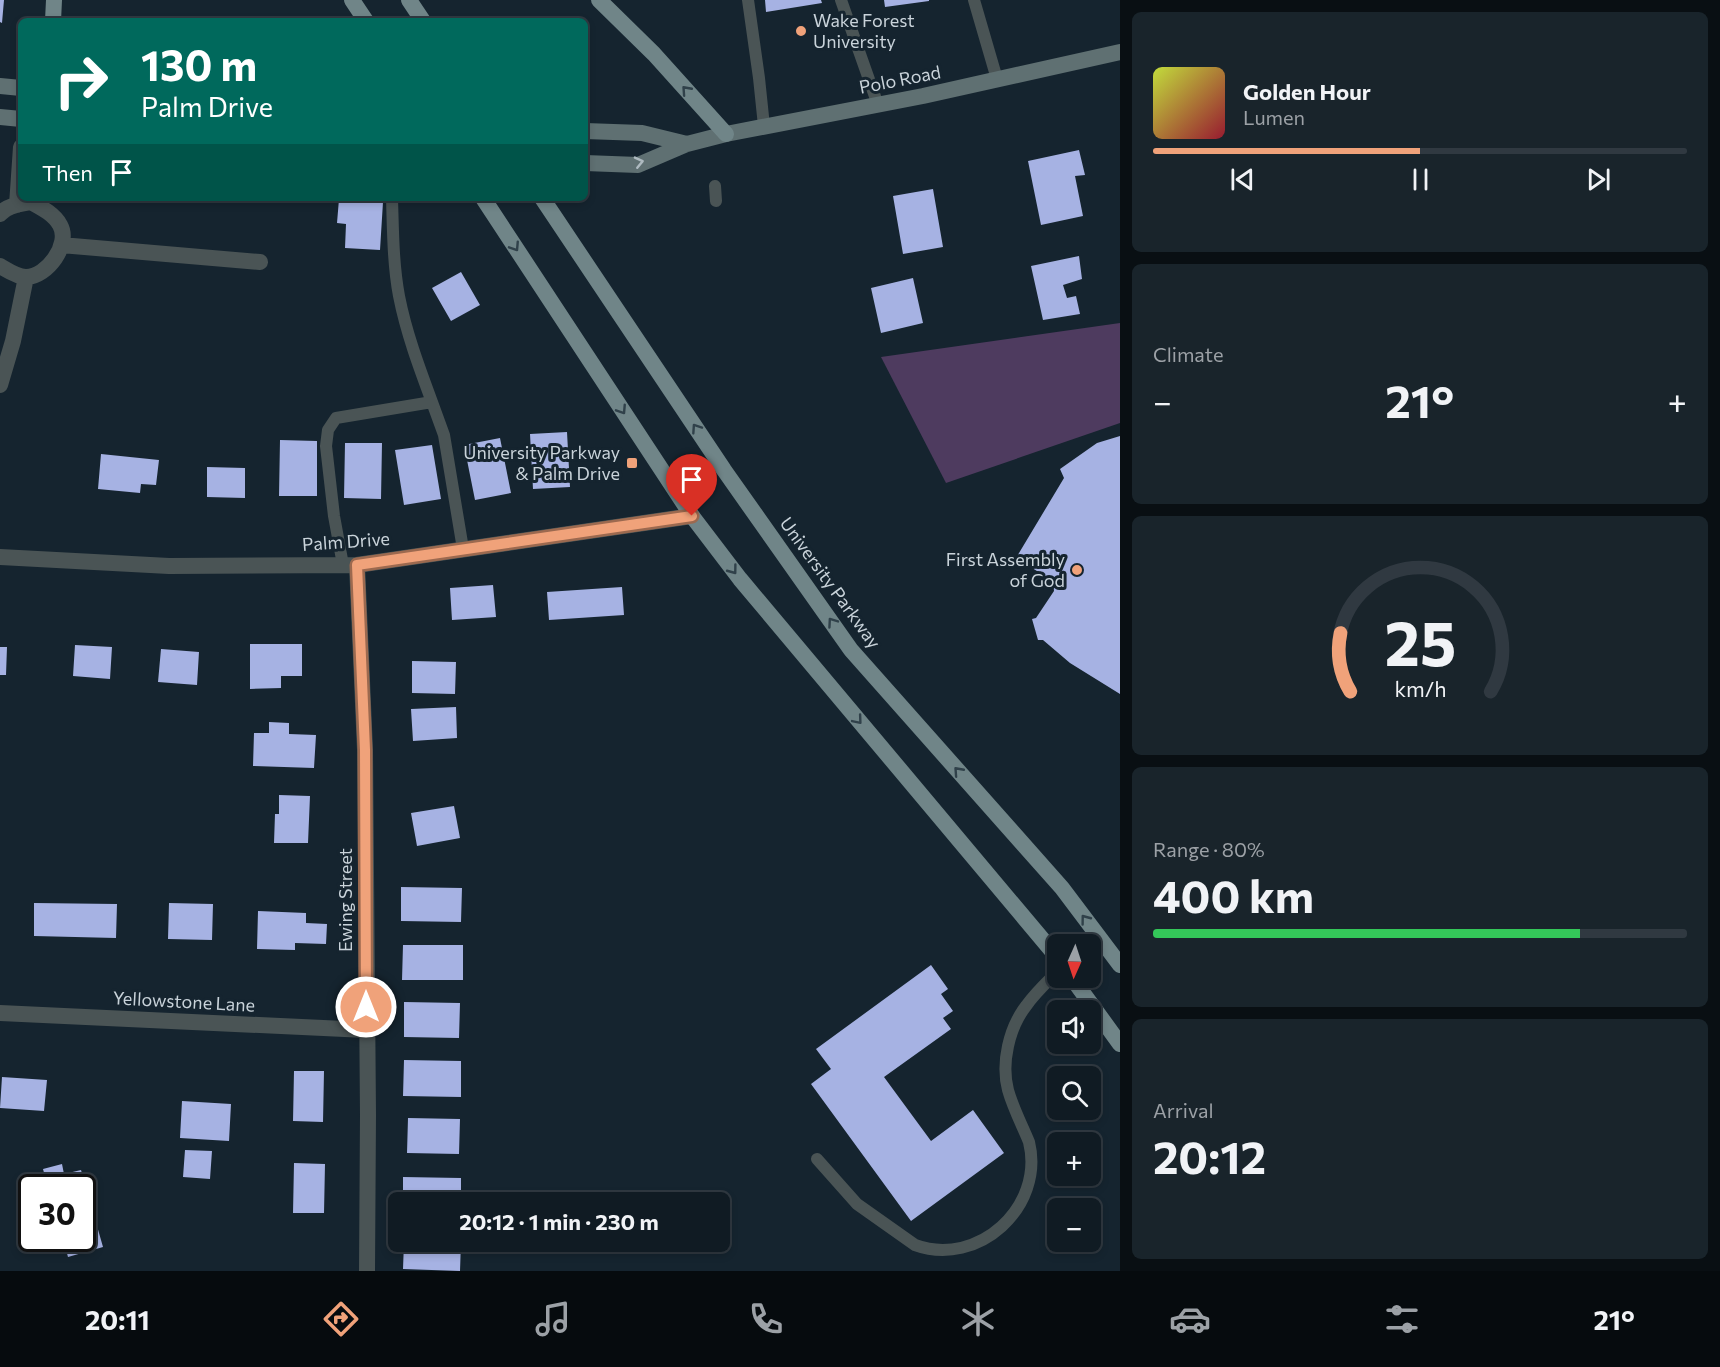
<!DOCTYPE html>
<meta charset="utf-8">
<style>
:root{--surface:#101b23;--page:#19242b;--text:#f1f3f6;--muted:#9ca1a6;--line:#303941;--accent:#f0a27a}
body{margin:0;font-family:Commissioner,sans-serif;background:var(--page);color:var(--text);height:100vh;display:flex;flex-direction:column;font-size:22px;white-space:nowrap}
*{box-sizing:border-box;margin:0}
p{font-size:20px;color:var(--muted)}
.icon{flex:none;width:33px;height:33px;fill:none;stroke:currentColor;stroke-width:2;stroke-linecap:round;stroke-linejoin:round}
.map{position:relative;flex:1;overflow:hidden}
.sheet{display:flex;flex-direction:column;gap:12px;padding:12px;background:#090f13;width:600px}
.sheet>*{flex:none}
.guide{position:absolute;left:18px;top:18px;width:570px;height:183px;border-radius:9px;box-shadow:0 3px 9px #0003,0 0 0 2px var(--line);background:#00695c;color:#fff;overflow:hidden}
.needle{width:39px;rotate:183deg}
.controls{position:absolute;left:1047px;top:934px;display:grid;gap:12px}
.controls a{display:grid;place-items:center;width:54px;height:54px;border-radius:9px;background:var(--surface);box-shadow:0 3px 9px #0003,0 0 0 2px var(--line);font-size:30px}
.speed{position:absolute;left:18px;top:1174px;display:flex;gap:12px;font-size:30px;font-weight:700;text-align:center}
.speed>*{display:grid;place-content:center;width:78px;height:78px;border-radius:50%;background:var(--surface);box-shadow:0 3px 9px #0003,0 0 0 2px var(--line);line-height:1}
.speed .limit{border:3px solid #111;border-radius:9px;background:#fff;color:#111}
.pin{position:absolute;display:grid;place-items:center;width:51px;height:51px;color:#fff;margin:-62px -26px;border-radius:50% 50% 50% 0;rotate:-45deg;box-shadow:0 0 6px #0007}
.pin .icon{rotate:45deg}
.me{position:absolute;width:66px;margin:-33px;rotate:0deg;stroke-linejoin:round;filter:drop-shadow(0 0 4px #0008)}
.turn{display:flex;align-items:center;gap:21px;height:126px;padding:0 24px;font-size:27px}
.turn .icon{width:78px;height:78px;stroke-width:2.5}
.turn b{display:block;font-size:42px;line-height:51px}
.then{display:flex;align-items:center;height:57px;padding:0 24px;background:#0003;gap:12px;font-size:22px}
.big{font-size:45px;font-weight:700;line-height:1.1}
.sheet .widget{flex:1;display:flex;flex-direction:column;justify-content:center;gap:9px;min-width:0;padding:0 21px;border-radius:9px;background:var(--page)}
.sheet .dial{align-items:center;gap:0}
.dial svg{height:156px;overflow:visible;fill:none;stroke:var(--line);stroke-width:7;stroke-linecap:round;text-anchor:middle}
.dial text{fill:var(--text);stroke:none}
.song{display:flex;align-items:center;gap:18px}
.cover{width:72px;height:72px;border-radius:9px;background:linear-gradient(135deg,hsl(70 70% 55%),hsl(350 70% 35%))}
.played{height:6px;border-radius:3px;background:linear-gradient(90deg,var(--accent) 50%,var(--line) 50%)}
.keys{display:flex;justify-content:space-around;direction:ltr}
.heat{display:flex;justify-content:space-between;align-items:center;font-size:33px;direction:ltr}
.charge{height:9px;border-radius:4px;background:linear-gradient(90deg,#34c759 80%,var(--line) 0)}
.trip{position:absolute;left:388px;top:1192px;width:342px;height:60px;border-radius:9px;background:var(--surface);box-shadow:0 3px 9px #0003,0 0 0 2px var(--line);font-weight:700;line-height:60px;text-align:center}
.menu{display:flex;height:96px;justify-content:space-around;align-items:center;background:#060b0e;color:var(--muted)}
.menu .icon{width:42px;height:42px}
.menu .current{color:var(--accent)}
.menu b{font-size:27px;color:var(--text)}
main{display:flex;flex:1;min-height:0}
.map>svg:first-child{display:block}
</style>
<main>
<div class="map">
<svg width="1120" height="1271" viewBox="0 0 1120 1271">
<rect width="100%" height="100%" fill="#15242f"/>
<path fill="#4e3b5f" d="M1120,323V423L946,483L881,357Z"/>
<path fill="#a6b2e3" d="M0,0H4L2,23L0,22Z
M765,0H821L822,3L766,12Z
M884,0H929V1L885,7Z
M1079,150L1085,175L1075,176L1083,216L1041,225L1028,161Z
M933,189L943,247L903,254L893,196Z
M339,199L383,202L380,250L345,248L346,224L337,223Z
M1079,256L1082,279L1063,285L1067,298L1076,296L1080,314L1043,320L1031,266Z
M461,272L480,305L451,321L432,288Z
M913,278L923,323L881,333L871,288Z
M567,432L570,487L533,489L530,434Z
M1120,436V694L1070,663L1043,640H1038L1032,619L1036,618L1054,591L1053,581L1016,558L1064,478L1060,469L1097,443Z
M500,438L511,493L475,500L464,445Z
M280,440L317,441V496H279Z
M345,443H382L381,499L344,498Z
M432,445L441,499L404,505L395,450Z
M101,454L159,460L156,485L141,484L140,493L98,489Z
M207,467L245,468V498L207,497Z
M493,585L496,617L452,620L450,588Z
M622,587L624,615L549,620L547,592Z
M250,644H302V676H281V688L250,689Z
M75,645L112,647L110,679L73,676Z
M0,647H7L6,675H0Z
M161,649L199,652L197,685L158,682Z
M412,661L456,662L455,694L412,693Z
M456,707L457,738L413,741L411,709Z
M269,722L289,723V734L316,735L314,768L253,766L254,733H269Z
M279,795L310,796L308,843H274L275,814H279Z
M454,806L460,838L417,846L411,813Z
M401,887L462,888L461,922L401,921Z
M34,903L117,904L116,938L34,936Z
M169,903L213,904L212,940L168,939Z
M258,911L306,913V923L327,924L326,944L295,943V950L257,949Z
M403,945H463V980H402Z
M931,965L948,989L941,994L953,1011L943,1018L951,1029L884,1077L931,1141L973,1110L1004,1153L911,1221L811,1084L831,1069L816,1049Z
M404,1002L460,1003L459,1038L404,1037Z
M404,1060L461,1061V1097L403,1096Z
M294,1071H324L323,1122L293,1121Z
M2,1077L47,1080L44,1111L0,1108Z
M182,1101L231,1104L229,1141L180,1138Z
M408,1118L460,1119L459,1154L407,1153Z
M185,1150L212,1151L210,1179L183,1177Z
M294,1163L325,1164L324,1213H293Z
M62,1164L64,1174L81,1170L103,1247L68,1257L63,1239H82V1188H48L43,1169Z
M403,1177L461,1178V1203H403Z
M404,1242H461L460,1271L403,1269Z"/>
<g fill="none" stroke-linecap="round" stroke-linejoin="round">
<path stroke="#4a5455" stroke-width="12" d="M748,0L759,78L764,126
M841,0L878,105
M974,0L997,79
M715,186L716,201
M392,198C393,230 393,264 399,296C406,332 419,367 432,402
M343,565L334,516L326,446L328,430L336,418L432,402L444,435L463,549
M817,1159L857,1204L915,1245C978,1268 1045,1207 1029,1142C1022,1125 1013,1108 1008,1090C1001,1063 1009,1028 1026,1006C1035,993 1047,982 1058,971"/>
<path stroke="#4a5455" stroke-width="16" d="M17,205L21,147
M0,214C7,205 21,204 31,202C42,208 54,214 60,225C71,244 47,277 26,277C17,277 7,270 0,266
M61,245L260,262
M0,385L13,341L26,277
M0,557L169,566L357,565L692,516
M357,565L365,750L368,1115L367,1271
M0,1013L366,1030"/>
<path stroke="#5f7072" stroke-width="16" d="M0,86L21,88
M0,117L21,119
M585,131L642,133L687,144
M585,163L638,165L687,144L726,134L923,96L1120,52"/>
<path stroke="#708588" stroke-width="16" d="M352,0L366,21
M409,0L423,21
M599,0L654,54L726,134
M53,21L54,0
M483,198L692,516L740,579L1058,958
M542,198L724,470L851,650L1062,888L1120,965
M1072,978L1120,1044"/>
</g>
<defs><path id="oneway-chevron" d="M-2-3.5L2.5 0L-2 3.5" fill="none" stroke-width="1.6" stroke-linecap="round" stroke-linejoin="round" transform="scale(1.5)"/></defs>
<g stroke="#30414a">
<use href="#oneway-chevron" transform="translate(686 90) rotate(-132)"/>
<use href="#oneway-chevron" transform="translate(515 247) rotate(57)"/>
<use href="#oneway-chevron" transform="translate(622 410) rotate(57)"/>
<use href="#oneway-chevron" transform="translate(696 428) rotate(-124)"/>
<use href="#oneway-chevron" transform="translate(733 570) rotate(53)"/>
<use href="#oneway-chevron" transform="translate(832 622) rotate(-125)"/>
<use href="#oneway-chevron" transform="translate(858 720) rotate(50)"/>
<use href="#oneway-chevron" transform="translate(958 771) rotate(-132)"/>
<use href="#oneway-chevron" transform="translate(1085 919) rotate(-127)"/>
</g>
<use stroke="#aebac0" href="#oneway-chevron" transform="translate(639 162) rotate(-13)"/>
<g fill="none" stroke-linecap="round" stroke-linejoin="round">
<g stroke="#9c694f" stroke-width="15">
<path id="route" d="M366,1007L365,750L357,565L692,516"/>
</g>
<use href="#route" stroke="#f0a27a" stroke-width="10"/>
</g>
<g fill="#f0a27a" stroke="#15242f" stroke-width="2">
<circle cx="801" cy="31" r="6"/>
<rect x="626" y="457" width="12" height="12" rx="3"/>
<circle cx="1077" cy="570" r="6"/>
</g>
<g text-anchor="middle" stroke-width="6" stroke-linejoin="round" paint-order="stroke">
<g font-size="18" fill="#c9d3da" stroke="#15242f" text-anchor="end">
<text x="813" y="27" text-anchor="start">Wake Forest<tspan x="813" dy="21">University</tspan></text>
<text x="620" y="459">University Parkway<tspan x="620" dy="21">&amp; Palm Drive</tspan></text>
<text x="1065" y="566">First Assembly<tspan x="1065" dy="21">of God</tspan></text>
</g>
<g font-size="18" fill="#c9d3da" stroke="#15242f">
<text transform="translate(900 80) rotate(-11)" y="6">Polo Road</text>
<text transform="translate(346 542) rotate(-4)" y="6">Palm Drive</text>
<text transform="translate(830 583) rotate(54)" y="6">University Parkway</text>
<text transform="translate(346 900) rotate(-90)" y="6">Ewing Street</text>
<text transform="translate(184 1002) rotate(3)" y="6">Yellowstone Lane</text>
</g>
</g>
</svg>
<div class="controls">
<a><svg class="needle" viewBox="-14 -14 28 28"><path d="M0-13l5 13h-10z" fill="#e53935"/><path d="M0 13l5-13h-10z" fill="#9ca1a6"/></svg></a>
<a><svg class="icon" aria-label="sound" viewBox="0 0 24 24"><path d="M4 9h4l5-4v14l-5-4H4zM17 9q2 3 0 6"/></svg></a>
<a><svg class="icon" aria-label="search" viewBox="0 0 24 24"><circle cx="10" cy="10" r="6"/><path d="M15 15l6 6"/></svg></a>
<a>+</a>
<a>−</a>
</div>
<div class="speed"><div class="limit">30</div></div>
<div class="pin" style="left:692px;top:516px;background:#d93025"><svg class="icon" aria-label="arrive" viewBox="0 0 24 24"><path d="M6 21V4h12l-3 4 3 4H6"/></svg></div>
<svg class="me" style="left:366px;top:1007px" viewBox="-20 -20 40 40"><circle r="17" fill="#f0a27a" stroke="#fff" stroke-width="3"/><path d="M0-11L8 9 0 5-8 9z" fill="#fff"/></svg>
<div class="trip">20:12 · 1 min · 230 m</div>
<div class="guide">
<div class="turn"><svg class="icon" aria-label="right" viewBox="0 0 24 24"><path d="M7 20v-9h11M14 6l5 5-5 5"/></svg><div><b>130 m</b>Palm Drive</div></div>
<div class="then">Then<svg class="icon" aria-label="arrive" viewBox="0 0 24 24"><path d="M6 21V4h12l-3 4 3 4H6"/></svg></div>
</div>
</div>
<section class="sheet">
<div class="widget">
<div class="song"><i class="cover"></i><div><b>Golden Hour</b><p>Lumen</p></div></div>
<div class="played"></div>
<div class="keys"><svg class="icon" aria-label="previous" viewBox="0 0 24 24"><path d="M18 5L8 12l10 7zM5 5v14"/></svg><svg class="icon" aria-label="pause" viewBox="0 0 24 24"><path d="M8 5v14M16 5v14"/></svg><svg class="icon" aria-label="next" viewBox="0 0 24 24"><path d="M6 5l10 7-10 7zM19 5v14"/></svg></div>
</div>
<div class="widget"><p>Climate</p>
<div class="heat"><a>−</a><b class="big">21°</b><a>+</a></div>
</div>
<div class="widget dial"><svg viewBox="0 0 100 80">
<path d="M14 69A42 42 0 1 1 86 69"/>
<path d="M14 69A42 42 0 0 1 9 39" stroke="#f0a27a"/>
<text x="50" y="56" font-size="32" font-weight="700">25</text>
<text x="50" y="72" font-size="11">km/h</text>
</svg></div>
<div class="widget"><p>Range · 80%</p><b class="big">400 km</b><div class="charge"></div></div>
<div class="widget"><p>Arrival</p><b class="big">20:12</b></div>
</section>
</main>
<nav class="menu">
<b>20:11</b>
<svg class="icon current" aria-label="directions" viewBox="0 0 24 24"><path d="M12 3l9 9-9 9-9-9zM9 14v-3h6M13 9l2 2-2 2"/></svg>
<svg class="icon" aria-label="music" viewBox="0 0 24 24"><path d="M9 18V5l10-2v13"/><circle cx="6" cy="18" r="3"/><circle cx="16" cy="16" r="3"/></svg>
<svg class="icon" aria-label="phone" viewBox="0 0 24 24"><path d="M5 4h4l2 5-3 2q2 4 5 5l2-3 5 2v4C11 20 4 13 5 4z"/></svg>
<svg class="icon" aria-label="climate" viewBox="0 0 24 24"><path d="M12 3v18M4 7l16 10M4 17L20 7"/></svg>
<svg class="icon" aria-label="car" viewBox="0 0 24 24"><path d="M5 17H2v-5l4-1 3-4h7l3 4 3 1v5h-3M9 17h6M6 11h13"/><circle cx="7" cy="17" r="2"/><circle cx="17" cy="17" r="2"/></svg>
<svg class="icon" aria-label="filters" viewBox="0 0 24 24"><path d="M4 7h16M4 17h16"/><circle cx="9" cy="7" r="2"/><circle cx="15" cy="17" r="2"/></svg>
<b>21°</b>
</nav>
